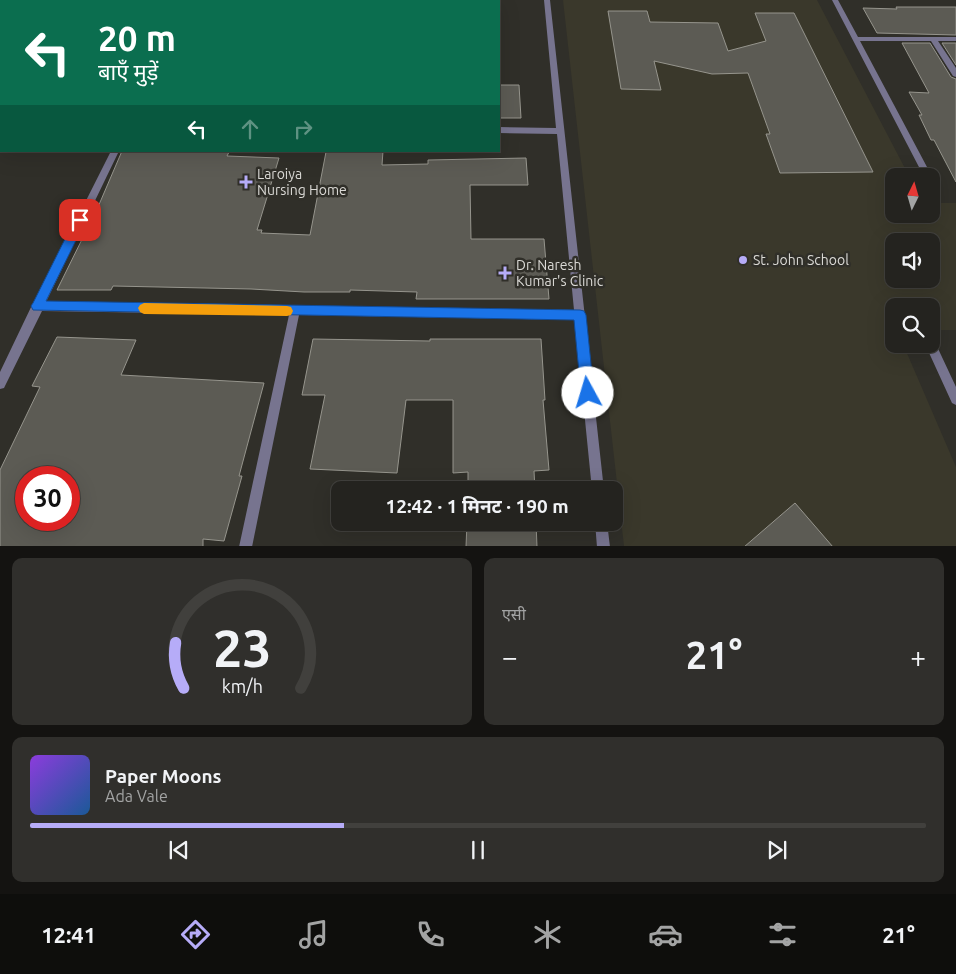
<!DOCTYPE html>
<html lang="hi">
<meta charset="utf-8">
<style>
:root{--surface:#24231f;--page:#302f2c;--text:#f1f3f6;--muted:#a3a4a4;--line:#41403d;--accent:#b6acf8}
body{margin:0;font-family:Ubuntu,"Noto Sans Devanagari",sans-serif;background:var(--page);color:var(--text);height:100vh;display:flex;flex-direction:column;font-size:19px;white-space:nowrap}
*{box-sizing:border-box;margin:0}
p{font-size:16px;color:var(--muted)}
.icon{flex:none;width:28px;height:28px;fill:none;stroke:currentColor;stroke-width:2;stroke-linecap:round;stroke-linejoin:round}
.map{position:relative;height:546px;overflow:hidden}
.side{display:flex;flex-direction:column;gap:12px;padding:12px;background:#141311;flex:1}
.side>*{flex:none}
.hud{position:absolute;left:0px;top:0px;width:500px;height:152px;box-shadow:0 5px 20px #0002,0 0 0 1px var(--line);background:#0b6e4f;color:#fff;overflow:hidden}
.needle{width:32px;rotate:5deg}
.fabs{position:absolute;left:885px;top:168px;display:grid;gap:10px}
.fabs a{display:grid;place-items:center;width:55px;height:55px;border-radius:10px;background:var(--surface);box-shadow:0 5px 20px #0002,0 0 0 1px var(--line);font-size:25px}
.speed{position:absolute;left:15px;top:466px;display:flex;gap:10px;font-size:25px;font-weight:700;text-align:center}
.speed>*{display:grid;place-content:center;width:65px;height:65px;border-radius:50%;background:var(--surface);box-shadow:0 5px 20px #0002,0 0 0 1px var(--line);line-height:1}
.speed .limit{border:8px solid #d22;background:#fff;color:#111}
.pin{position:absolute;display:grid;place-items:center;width:42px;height:42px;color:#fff;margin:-21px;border-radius:10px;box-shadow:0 2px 8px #0006}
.me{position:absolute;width:55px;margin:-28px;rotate:354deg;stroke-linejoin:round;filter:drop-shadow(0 0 4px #0008)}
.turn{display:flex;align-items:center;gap:18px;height:105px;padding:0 15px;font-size:22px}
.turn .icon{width:65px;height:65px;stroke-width:2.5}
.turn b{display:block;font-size:35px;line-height:42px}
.lanes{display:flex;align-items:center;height:48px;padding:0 15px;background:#0003;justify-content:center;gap:25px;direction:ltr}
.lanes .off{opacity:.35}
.big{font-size:38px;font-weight:700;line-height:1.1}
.side .widget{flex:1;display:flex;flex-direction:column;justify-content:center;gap:8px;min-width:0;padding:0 18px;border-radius:10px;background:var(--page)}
.side .dial{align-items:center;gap:0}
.dial svg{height:130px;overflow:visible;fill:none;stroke:var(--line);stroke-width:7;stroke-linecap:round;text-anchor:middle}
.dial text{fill:var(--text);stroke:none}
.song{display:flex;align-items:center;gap:15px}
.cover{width:60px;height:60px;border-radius:8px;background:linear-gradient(135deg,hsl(270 70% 55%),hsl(210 70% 35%))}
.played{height:5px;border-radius:2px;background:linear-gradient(90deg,var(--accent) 35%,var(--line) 35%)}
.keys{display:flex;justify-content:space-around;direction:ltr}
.heat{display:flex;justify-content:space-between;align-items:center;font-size:28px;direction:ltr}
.side .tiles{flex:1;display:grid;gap:12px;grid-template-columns:1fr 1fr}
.widget:last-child{grid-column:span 2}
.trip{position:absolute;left:331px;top:481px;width:292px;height:50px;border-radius:10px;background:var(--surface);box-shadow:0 5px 20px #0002,0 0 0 1px var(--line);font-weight:700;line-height:50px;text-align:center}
.tab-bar{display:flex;height:80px;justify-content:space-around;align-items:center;background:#0e0e0c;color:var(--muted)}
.tab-bar .icon{width:35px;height:35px}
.tab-bar .current{color:var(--accent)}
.tab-bar b{font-size:22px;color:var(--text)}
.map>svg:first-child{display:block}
</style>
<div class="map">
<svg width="956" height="547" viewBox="0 0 956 547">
<rect width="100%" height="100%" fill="#302f29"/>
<path fill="#3a382b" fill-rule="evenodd" d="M563,0H817L909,176H894V214H931V203H956V330H931V306H894V344H903L956,467V546H624ZM894,241H931V279H894Z"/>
<path fill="#5c5b54" stroke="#96958d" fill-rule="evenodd" d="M896,7H956V35L877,33L863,8L897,9Z
M608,11H647L650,22L718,23L728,51L766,41L755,13H794L873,172L780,173L766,134H770L748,73L712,74L654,61L661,90L621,89Z
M902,43H930L951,77L956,79V182L934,140H931L919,115H922L909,92L929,93Z
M942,43H956V65Z
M499,85H519L521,118H499Z
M122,151L229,152L227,156L279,158L257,230H262L261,233L310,235L326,152L383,151L382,165L428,164V160L526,158L528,185H470L471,239H544L549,299H416L417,292L350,290V292H304L251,289L113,286L111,290H57L98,207Z
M57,337L136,340L121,375L264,383L239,476H242L224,541L203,539V547H0V470L40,387L32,386ZM26,478H69V520H26Z
M313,339L430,341V339H541L545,400H543L549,470L534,471L535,490H468V472L453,473V400H406L397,473L310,469L325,395H302Z
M795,503L833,547H744Z
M467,522H536L537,547H466Z"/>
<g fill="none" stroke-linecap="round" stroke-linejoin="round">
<path fill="#77748f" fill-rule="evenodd" d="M376,0H382V1H376Z
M544,0H550L604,490H592L575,320L299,315L252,547H239L289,315L42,311L4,388L0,389V372L33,303L35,302L111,151H119L46,302L574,310L557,134L499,133V127L556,128Z
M832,0H838L858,37H956V41H938L956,68V77L953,76L931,41H860L927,167L926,169H920Z
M0,121H1V127H0Z
M931,339L934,340L956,387V405L952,403L925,344H931Z
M595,522H607L610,547H597Z"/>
<path fill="#77748f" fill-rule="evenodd" d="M1,63V70L0,71V64Z"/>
</g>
<path fill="#1a73e8" stroke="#114b97" d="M80,216L86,220L46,301L580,310L584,311L586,315L594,393L592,397L588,399L583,397L581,393L574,320L33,310L31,306L33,303L76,217Z"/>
<path fill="#f59e0b" d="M144,303L287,306L291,307L293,311L291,315L287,316L144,314L140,312L138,308L140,305Z"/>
<g fill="#b6acf8" stroke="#302f29" stroke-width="2">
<path d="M243.5 174.5h5v5h5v5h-5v5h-5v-5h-5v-5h5z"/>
<circle cx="743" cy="260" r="5"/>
<path d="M502.5 265.5h5v5h5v5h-5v5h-5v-5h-5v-5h5z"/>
</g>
<g text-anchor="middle" stroke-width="5" stroke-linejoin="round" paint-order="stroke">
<g font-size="14" fill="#dbdad6" stroke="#302f29" text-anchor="start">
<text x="257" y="179">Laroiya<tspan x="257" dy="16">Nursing Home</tspan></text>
<text x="753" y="265">St. John School</text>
<text x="516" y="270">Dr. Naresh<tspan x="516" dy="16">Kumar's Clinic</tspan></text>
</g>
</g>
</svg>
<div class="fabs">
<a><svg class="needle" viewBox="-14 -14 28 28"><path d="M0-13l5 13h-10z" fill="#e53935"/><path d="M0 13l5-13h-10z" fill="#a3a4a4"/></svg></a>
<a><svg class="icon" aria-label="sound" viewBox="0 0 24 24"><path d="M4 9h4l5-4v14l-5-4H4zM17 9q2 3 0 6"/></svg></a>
<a><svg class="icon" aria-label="search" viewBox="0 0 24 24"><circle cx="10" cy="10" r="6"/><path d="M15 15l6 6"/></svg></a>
</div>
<div class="speed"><div class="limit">30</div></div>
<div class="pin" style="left:80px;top:220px;background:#d93025"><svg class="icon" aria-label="arrive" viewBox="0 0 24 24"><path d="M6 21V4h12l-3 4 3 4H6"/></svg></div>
<svg class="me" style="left:588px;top:393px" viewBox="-20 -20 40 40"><circle r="19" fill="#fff"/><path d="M0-13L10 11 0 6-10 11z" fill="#1a73e8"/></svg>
<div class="trip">12:42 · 1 मिनट · 190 m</div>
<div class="hud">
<div class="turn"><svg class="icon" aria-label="left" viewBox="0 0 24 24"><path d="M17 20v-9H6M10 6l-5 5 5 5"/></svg><div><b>20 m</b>बाएँ मुड़ें</div></div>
<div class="lanes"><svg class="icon" aria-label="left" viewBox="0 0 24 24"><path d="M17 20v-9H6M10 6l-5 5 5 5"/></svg><svg class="icon off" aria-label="ahead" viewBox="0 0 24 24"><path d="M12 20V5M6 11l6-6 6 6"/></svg><svg class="icon off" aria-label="right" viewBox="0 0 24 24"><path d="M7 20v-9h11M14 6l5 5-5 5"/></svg></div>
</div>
</div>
<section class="side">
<div class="tiles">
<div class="widget dial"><svg viewBox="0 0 100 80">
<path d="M14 69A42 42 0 1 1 86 69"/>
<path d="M14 69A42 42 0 0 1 9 41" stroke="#b6acf8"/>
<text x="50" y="56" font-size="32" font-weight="700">23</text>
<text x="50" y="72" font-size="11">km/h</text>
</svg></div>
<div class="widget"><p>एसी</p>
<div class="heat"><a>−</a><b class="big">21°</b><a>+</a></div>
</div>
<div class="widget">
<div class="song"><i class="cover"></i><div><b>Paper Moons</b><p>Ada Vale</p></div></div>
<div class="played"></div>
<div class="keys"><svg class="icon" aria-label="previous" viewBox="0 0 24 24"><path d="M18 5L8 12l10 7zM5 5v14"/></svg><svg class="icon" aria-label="pause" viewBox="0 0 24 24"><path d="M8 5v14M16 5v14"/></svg><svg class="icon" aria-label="next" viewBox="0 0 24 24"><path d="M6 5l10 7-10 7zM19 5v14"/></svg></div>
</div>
</div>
</section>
<nav class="tab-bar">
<b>12:41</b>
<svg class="icon current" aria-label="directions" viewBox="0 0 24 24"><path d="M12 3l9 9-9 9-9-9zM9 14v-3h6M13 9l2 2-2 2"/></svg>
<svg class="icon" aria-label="music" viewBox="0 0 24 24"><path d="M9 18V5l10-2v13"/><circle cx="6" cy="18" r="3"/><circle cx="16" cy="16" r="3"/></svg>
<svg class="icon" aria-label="phone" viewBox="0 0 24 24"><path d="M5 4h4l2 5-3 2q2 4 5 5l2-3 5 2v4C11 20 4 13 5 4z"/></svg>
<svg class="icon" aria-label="climate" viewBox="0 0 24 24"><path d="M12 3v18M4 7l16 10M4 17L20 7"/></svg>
<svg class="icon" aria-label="car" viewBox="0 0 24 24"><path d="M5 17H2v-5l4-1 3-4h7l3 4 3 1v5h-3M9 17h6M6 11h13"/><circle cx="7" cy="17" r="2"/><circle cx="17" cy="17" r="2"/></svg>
<svg class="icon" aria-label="filters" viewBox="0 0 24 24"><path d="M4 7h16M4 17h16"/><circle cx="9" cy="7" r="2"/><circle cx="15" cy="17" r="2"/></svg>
<b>21°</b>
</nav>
